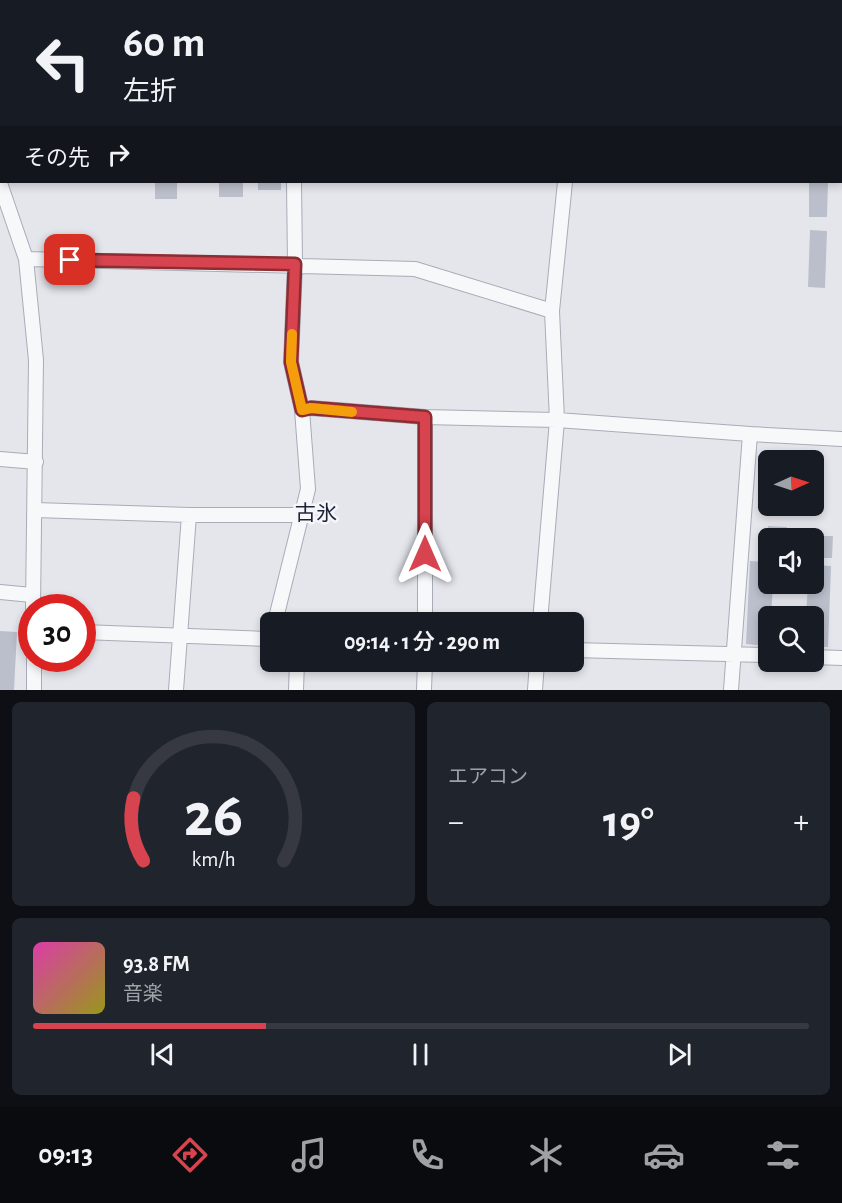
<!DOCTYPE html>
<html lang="ja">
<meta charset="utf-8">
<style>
:root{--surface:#171b24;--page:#20242c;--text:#f1f3f6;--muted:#9ea1a6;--line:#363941;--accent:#d7434e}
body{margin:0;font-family:"Alegreya Sans","Noto Sans JP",sans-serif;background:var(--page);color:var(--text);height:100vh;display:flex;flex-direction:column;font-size:22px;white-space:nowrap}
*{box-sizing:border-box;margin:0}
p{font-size:20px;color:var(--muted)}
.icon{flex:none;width:33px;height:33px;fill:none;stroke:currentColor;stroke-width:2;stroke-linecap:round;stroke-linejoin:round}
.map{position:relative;height:690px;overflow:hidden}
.details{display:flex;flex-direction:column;gap:12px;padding:12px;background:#0d0f14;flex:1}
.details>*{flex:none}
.guide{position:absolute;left:0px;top:0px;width:843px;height:183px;box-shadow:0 3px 9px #0003;background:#171b24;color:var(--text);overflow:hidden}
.needle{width:39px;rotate:87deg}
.controls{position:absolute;left:758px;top:450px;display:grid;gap:12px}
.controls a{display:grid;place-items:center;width:66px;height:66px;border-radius:9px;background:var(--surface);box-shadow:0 3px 9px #0003;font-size:30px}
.speed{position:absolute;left:18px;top:594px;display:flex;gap:12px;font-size:30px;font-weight:700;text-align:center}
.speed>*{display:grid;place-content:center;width:78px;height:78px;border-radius:50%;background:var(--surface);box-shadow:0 3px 9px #0003;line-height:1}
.speed .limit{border:9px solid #d22;background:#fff;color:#111}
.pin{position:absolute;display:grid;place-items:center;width:51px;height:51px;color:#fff;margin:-26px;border-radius:12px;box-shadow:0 3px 9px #0006}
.me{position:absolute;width:66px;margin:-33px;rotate:0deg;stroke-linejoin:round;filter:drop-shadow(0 0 4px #0008)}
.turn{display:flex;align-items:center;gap:21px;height:126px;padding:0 24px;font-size:27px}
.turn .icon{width:78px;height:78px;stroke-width:2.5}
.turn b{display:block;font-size:42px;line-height:51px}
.then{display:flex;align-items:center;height:57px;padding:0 24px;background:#0003;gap:12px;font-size:22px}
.big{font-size:45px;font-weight:600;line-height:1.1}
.details .widget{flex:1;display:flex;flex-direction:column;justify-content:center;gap:9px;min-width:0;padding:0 21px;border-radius:9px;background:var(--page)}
.details .dial{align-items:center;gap:0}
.dial svg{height:156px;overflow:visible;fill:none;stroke:var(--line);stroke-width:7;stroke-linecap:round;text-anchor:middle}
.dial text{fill:var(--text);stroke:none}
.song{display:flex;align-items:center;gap:18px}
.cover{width:72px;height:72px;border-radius:9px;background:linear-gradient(135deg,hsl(320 70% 55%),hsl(60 70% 35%))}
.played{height:6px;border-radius:3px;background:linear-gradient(90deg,var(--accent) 30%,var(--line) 30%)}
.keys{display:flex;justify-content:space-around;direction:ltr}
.heat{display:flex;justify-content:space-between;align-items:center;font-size:33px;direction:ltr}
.details .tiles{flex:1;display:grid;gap:12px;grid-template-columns:1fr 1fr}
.widget:last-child{grid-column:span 2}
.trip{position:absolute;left:260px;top:612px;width:324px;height:60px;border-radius:9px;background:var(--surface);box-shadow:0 3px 9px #0003;font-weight:600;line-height:60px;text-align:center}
.menu{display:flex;height:96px;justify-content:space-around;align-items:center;background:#090b0e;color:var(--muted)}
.menu .icon{width:42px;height:42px}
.menu .active{color:var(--accent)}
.menu b{font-size:27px;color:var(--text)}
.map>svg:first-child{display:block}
</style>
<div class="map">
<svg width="842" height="690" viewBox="0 0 842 690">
<rect width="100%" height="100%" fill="#e4e6ec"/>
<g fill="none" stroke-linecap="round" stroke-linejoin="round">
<path stroke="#9db1ce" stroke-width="4.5" d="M269,2L270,0"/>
</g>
<path fill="#babfcb" d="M155,182H177V199H155Z
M219,182H243V197H219Z
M258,182H281V190H258Z
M809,182H828L827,217H809Z
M810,230L827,231L825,288L808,287Z
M768,526L787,527L786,538H767Z
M813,536H833L832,558H813Z
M750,561L768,562V584H773L771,616H768V646L746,644Z
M813,565L831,566L828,647H813V616H806L808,584H813Z
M0,631L17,632L14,690H0Z"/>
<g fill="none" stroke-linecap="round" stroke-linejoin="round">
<g stroke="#a8acb7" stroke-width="16">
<path id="minor" d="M294,0V2
M620,0L626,2
M700,0V2
M584,2V0
M810,2V0
M0,183L26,259L36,360L33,608
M26,259L415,269L552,311
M302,410L311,408L425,417L557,420L750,434L842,439
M425,417V622
M0,459L36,462
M35,510L189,515H303
M0,592L32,595
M275,622L308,489L302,410L291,362L295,264L294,182
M540,622L557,420L552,311L565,182
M82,632L270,639
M573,650L768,655
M813,657L842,658
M34,690V658
M176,690L189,515
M296,690L297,662
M424,690L425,662
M535,690L537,662
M731,690L750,434"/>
</g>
<use href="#minor" stroke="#f7f8fa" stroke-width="14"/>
</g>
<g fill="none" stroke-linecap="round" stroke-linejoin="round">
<g stroke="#8c2c33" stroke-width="15">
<path id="route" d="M70,260L295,264L291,362L302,410L311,408L425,417V554"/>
</g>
<use href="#route" stroke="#d7434e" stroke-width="10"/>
<path stroke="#f59e0b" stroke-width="10" d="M292,334L291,362L302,410L311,408L352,412"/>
</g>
<g text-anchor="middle" stroke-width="5" stroke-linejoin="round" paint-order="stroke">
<g font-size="21" fill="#1c2337" stroke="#f4f6f9">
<text x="316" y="520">古氷</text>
</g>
</g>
</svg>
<div class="controls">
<a><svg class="needle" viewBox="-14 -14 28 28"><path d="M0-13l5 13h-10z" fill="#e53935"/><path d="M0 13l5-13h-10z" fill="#9ea1a6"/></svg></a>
<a><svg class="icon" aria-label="sound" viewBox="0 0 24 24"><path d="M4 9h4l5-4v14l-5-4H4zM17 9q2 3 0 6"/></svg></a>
<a><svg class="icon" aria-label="search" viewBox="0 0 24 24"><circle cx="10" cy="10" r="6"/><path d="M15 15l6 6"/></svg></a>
</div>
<div class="speed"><div class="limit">30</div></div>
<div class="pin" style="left:70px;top:260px;background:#d93025"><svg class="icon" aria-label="arrive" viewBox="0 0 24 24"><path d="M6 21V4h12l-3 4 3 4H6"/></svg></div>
<svg class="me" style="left:425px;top:554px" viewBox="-20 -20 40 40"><path d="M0-17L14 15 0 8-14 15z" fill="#d7434e" stroke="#fff" stroke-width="4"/></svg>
<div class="trip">09:14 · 1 分 · 290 m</div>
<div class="guide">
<div class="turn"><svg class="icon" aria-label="left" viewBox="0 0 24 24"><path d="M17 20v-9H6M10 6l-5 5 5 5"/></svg><div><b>60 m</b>左折</div></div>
<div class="then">その先<svg class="icon" aria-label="right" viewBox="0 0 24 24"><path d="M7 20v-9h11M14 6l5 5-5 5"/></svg></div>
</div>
</div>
<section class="details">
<div class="tiles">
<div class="widget dial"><svg viewBox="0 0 100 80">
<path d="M14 69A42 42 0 1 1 86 69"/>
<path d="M14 69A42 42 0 0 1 9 37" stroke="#d7434e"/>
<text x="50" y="56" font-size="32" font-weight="700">26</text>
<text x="50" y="72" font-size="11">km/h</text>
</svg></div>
<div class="widget"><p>エアコン</p>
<div class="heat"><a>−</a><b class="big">19°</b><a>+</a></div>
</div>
<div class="widget">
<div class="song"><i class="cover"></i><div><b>93.8 FM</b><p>音楽</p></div></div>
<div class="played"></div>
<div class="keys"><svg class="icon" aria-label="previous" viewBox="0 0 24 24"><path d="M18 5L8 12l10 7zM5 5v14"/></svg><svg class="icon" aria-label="pause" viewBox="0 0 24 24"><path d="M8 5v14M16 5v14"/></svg><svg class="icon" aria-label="next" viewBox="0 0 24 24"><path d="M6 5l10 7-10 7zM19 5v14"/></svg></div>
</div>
</div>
</section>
<nav class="menu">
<b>09:13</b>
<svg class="icon active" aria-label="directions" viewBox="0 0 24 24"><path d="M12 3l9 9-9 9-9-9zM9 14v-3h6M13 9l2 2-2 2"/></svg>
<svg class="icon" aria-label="music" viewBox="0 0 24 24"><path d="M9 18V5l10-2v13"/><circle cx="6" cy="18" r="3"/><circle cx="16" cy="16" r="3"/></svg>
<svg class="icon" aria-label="phone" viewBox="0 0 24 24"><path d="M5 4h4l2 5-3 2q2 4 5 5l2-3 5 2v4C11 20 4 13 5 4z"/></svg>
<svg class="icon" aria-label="climate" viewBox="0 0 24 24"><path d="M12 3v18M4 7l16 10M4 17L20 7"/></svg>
<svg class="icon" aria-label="car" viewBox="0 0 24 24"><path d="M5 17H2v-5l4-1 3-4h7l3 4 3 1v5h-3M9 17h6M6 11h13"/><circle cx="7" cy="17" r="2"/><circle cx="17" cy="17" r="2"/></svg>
<svg class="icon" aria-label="filters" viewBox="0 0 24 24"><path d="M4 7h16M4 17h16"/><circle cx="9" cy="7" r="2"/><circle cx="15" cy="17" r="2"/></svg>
</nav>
